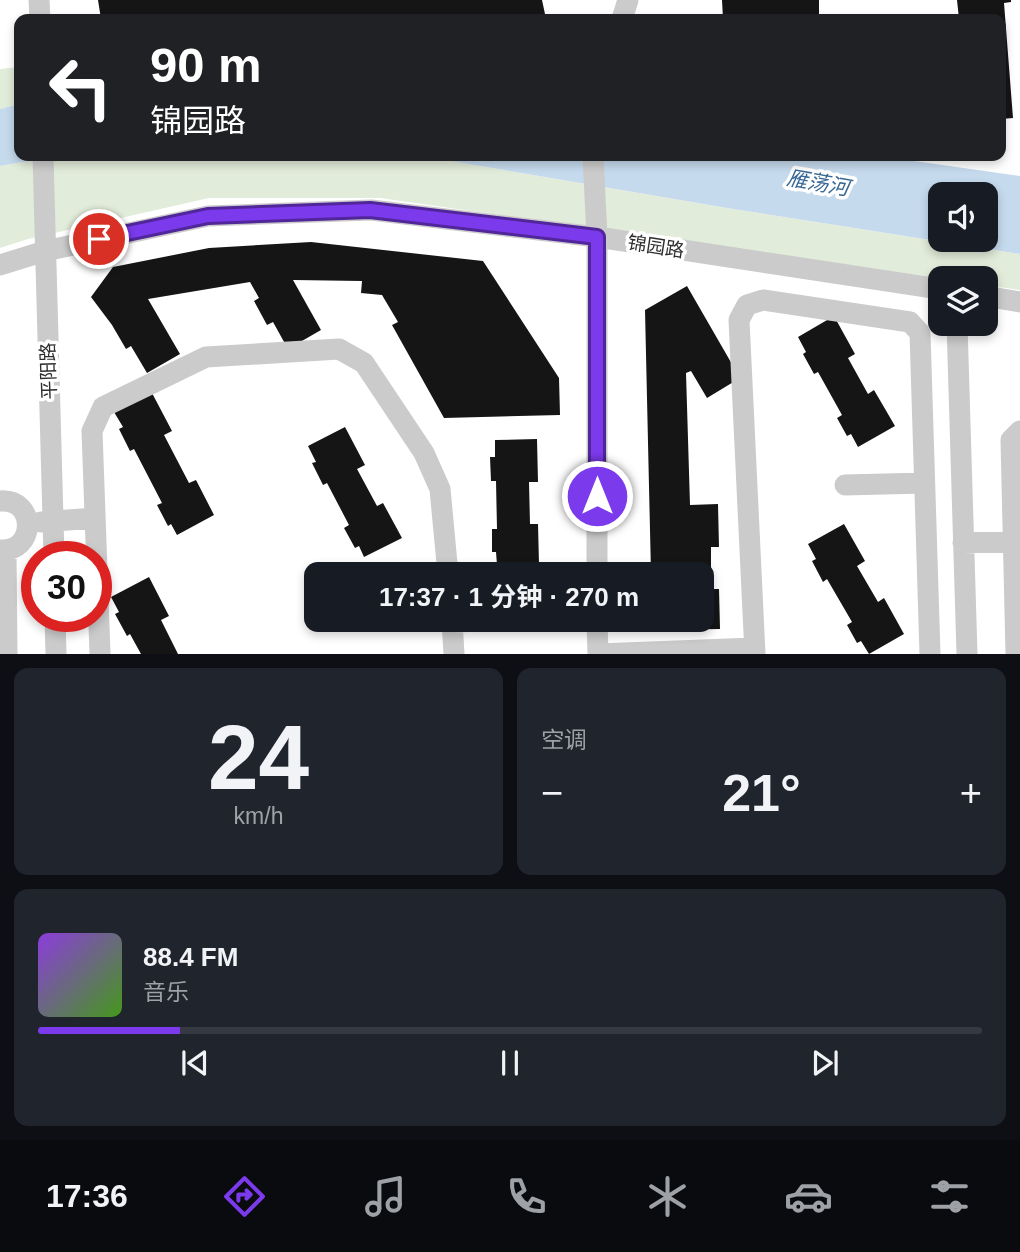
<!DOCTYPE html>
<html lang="zh">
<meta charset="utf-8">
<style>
:root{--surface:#171b24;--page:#20242c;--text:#f1f3f6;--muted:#9ea1a6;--line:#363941;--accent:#7c3aed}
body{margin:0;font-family:Arial,"Noto Sans SC",sans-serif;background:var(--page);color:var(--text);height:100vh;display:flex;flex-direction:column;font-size:26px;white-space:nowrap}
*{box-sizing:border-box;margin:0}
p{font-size:23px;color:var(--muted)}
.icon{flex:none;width:38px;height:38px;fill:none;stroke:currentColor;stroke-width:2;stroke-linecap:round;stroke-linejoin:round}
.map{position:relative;height:654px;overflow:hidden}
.side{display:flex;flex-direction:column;gap:14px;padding:14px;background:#0d0f14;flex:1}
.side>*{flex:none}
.top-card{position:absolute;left:14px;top:14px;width:992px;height:147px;border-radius:14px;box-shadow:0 4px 10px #0003;background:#202124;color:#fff;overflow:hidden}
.buttons{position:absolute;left:928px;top:182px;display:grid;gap:14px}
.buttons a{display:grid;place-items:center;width:70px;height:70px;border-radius:14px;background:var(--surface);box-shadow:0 4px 10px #0003;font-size:35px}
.speed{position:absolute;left:21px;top:541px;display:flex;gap:14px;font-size:35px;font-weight:700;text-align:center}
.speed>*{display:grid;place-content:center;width:91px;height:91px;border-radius:50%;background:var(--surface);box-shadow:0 4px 10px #0003;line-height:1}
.speed .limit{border:10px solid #d22;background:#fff;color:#111}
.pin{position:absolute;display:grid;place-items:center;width:60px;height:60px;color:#fff;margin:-30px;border:4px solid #fff;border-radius:50%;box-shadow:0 2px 7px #0007}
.me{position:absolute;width:77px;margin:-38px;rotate:0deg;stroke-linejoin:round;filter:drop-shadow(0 0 5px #0008)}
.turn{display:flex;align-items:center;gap:24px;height:147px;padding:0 21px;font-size:32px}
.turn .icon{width:91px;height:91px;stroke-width:2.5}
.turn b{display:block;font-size:49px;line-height:60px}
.big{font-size:52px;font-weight:700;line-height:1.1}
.side .tile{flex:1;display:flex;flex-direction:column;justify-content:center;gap:10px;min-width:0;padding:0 24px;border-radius:14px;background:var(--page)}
.side .dial{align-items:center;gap:0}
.dial b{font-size:91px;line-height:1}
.song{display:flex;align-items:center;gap:21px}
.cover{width:84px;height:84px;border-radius:10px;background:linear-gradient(135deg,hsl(270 70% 55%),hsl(100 70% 35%))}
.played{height:7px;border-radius:4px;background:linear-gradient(90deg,var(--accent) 15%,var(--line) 15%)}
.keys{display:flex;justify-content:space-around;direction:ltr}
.heat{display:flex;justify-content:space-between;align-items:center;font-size:38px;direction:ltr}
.side .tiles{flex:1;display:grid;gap:14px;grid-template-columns:1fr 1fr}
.tile:last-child{grid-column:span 2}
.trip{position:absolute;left:304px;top:562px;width:410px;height:70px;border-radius:14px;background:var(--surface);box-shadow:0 4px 10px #0003;font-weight:700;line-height:70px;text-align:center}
.tabs{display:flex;height:112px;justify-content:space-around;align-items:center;background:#090b0e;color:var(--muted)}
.tabs .icon{width:49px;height:49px}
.tabs .current{color:var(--accent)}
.tabs b{font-size:32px;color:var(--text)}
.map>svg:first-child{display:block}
</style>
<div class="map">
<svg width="1020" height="654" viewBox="0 0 1020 654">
<rect width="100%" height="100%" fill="#fff"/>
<path fill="#e2ecda" d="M19,67V104L0,109V69Z
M58,156H421L733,209L1020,254V290L985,285V278H940L380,198H209L28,239L0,248V166Z"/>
<path fill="#c5daed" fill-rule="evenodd" d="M19,104V156H58L0,166V109Z
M421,156H879L1020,176V254L733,209ZM940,194H985V240H940Z"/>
<path fill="#151515" d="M98,0H542L545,14L511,19H437L436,14L399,19H357L356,15L327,19H101Z
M722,0H819V19H723Z
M957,0H1011V2L1004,3L1013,118L1001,119V19H959Z
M311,242L483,261L559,378L560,415L444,418L392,325L398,322L382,295L361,293L362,281L293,280L321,330L288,349L273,322L267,325L254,301L259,298L250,282L148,299L180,354L147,373L131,346L126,349L112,325L91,297L113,267L209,248Z
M687,286L740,378L707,398L691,371L686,373L690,505L718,504L719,547H711V589H719L720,629L652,630V620H702V574H651L645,310Z
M834,316L855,354L848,358L868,394L874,390L895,426L858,447L851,434L847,436L837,418L842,415L818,372L814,374L803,354L806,352L798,337Z
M152,393L172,431L164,435L189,483L196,480L214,515L177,535L171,524L168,526L157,505L162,503L134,449L130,451L119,429L123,427L114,412Z
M345,427L365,465L357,469L377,506L383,503L402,538L364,557L359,546L355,548L344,528L349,525L327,483L323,485L312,463L316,462L308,446Z
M537,439L538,482H529L530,524H538L539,564L497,565L496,552H492V529H497L496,481H491L490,457H495V440Z
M844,524L865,561L857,566L878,602L884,598L904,634L869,654L861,641L857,643L847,625L852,622L827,579L823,582L812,561L816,559L808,544Z
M149,577L169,616L161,620L178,654H141L130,634L127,636L115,614L119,612L111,597Z"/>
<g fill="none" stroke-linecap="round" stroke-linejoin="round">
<path stroke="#cbcbcb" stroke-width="21" d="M39,0L40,19
M622,19L628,0
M43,156L54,556
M593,156L597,237V574
M0,265L45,251L208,216L371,210L597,237L940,289
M985,296L1020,302
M957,324L967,654
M845,485L924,483
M0,501C37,498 36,553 0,550
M41,522L95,518
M963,543L1020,541
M6,551L7,654
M55,616L56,654
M452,620L454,654
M597,620L598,654L754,648
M452,622L521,620
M100,654L92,431L103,407L206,357L339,349L364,363L424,453L440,489L448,574
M755,654L739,320L747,305L763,300L910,322L920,333L930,654
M1016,654L1011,440L1020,431"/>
</g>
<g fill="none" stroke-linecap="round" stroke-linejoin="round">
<g stroke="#51269a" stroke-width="18">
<path id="route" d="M99,239L208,216L370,210L597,237V496"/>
</g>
<use href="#route" stroke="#7c3aed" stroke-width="12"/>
</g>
<g text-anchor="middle" stroke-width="7" stroke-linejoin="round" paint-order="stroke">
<g font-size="19" fill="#2e2e2e" stroke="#fff">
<text transform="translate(656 246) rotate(9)" y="7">锦园路</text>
<text transform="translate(48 371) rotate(-92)" y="7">平阳路</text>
</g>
<g font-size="21" font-style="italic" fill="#376895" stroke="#fff">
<text transform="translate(818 183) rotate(10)" y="7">雁荡河</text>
</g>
</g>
</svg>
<div class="buttons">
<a><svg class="icon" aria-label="sound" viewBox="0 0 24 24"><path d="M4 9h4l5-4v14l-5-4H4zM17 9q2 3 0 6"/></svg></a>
<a><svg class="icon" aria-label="layers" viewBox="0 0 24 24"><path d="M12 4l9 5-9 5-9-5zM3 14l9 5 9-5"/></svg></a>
</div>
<div class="speed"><div class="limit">30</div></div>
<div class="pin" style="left:99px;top:239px;background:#d93025"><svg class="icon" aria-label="arrive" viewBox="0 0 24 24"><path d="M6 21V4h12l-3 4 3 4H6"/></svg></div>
<svg class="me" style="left:597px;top:496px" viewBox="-20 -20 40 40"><circle r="17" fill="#7c3aed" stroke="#fff" stroke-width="3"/><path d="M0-11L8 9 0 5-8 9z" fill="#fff"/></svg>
<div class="trip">17:37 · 1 分钟 · 270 m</div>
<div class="top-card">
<div class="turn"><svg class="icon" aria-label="left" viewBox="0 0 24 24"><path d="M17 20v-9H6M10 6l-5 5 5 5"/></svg><div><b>90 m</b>锦园路</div></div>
</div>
</div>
<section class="side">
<div class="tiles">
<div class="tile dial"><b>24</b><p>km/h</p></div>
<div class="tile"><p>空调</p>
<div class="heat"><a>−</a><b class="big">21°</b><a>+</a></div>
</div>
<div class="tile">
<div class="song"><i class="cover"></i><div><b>88.4 FM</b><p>音乐</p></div></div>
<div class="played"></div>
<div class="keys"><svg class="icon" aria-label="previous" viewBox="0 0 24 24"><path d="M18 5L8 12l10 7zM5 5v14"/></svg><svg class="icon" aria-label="pause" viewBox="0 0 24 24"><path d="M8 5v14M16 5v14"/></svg><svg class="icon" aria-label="next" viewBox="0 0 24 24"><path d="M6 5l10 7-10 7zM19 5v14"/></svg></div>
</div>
</div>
</section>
<nav class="tabs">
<b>17:36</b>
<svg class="icon current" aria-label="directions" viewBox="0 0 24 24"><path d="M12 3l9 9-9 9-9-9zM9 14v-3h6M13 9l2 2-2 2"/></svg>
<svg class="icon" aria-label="music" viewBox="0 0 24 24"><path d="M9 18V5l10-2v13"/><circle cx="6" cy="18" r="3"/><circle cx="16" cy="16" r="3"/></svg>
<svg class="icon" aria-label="phone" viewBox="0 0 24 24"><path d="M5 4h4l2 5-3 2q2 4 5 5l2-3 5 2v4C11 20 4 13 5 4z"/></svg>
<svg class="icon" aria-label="climate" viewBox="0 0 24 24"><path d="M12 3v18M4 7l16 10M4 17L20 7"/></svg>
<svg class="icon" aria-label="car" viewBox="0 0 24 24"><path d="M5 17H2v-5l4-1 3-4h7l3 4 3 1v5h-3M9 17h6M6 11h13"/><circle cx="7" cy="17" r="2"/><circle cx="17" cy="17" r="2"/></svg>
<svg class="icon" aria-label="filters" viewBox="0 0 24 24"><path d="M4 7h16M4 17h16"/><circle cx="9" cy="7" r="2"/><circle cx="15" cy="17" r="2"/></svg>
</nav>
